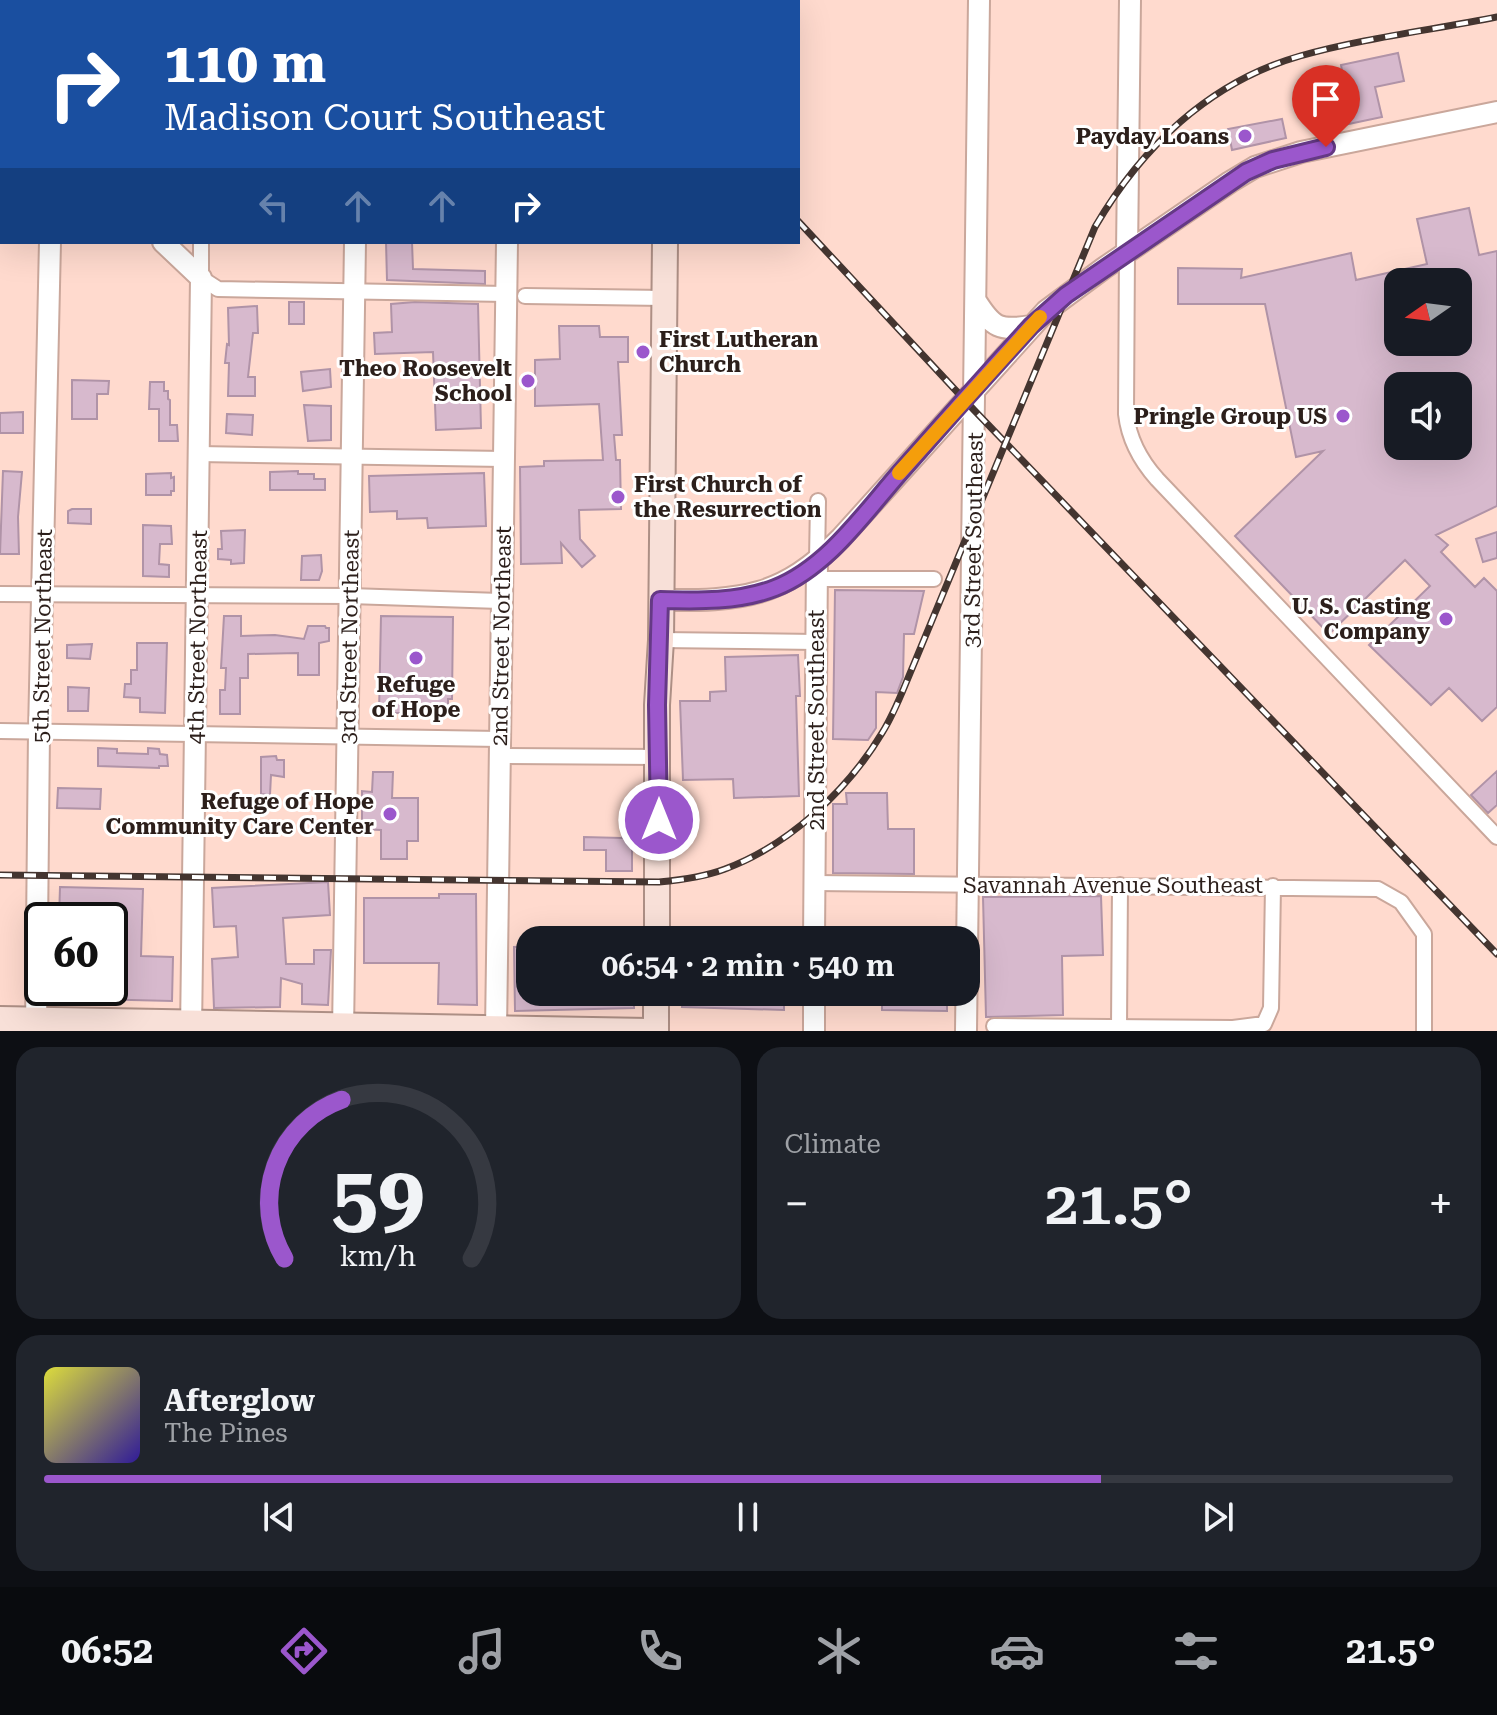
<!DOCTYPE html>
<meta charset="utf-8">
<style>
:root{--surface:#171b24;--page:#20242c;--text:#f1f3f6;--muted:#9ea1a6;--line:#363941;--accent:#9b57cc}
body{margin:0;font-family:"Roboto Serif",serif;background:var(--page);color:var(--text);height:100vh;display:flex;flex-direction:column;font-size:30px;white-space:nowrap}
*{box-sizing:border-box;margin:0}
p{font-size:26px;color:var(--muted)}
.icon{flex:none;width:44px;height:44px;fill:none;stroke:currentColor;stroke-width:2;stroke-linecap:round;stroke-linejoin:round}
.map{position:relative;height:1031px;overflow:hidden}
.details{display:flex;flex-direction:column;gap:16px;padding:16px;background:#0d0f14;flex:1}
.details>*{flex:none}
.top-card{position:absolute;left:0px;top:0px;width:800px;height:244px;box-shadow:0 8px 32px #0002;background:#1a4fa0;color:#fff;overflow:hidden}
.needle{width:52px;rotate:256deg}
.buttons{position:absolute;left:1384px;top:268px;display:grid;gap:16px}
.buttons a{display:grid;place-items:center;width:88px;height:88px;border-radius:16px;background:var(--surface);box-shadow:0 8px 32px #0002;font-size:40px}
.speed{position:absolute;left:24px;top:902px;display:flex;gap:16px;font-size:40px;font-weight:700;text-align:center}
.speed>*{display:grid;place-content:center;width:104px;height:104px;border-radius:50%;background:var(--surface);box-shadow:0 8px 32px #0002;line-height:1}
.speed .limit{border:4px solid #111;border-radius:12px;background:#fff;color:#111}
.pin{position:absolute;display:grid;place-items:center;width:68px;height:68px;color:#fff;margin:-82px -34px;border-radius:50% 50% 50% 0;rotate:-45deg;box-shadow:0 0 8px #0007}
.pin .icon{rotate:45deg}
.me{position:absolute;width:88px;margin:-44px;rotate:0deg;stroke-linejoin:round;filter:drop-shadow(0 0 6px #0008)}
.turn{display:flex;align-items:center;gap:28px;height:168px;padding:0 32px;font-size:36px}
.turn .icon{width:104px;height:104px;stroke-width:2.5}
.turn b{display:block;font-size:56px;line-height:68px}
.lanes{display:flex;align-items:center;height:76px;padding:0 32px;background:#0003;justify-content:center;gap:40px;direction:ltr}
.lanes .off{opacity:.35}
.big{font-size:60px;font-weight:600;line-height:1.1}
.details .tile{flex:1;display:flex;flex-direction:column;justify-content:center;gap:12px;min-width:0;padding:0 28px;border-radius:24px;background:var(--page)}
.details .dial{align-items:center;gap:0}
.dial svg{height:208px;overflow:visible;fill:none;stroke:var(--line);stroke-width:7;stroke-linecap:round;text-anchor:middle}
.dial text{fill:var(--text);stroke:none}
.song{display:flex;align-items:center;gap:24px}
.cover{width:96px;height:96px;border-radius:12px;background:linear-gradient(135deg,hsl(60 70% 55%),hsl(250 70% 35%))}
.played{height:8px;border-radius:4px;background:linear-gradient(90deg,var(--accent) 75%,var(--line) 75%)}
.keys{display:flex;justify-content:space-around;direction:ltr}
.heat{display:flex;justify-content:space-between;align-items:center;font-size:44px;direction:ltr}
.details .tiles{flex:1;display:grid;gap:16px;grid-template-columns:1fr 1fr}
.tile:last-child{grid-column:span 2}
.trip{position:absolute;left:516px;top:926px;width:464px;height:80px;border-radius:24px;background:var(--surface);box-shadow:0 8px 32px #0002;font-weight:600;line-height:80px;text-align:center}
.tab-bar{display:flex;height:128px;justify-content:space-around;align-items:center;background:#090b0e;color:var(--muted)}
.tab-bar .icon{width:56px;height:56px}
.tab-bar .selected{color:var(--accent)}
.tab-bar b{font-size:36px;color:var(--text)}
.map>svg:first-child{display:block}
</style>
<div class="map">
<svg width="1497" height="1031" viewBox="0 0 1497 1031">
<rect width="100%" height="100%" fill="#ffdace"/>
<path fill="#d7b9cd" stroke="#b093a7" stroke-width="2" fill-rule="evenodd" d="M1398,53L1404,81L1375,87L1382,117L1325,129L1317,88L1344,82L1341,65Z
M1282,119L1286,138L1232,150L1228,129Z
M1469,208L1479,255L1497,251V506L1436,535L1448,545L1441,552L1475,587L1484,578L1497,591V707L1482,721L1449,688L1431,705L1369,645L1430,586L1405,560L1329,634L1235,536L1323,451L1296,457L1265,304H1178V268L1242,269L1241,278L1351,253L1356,280L1427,264L1417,219ZM1398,282H1458V342H1398ZM1398,386H1458V446H1398Z
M386,242H412L413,269L485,271V284L387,280Z
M289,302H304V324H289Z
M415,302L478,304L481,428L436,430L433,352L375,354L374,333L392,332L391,304Z
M257,306L258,333H253L248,377H255V396H228L229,363H225L227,344L229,345L228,308Z
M559,326H599L600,337H628V362H618L622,435H614L616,460H620L621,509L579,510L580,539L595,556L582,567L561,543L562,563L521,564L520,467L544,466V461L603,460L599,404L535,406V360L560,359Z
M330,369L331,387L303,391L301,372Z
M72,380L109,381L108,394H97V419H72Z
M150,382H164V391H168V399L170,400V425H177L178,441H159V409H149Z
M304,405L331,406V440L308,441Z
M23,412V433H0V413Z
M227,414L253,415L252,435L226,433Z
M3,471L22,472L18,517L19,554H0Z
M298,471V474H314V479H325V490H270V472Z
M171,473V478L174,477V491H171V495H146V474Z
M484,473L486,526L428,528L427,518L397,519V511L370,512L369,476Z
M72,509H91V524L68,523V511Z
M143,525L171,526L172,544H160L159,564L169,565V577L143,576Z
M245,530L244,563L231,564V560L218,559V549H222L221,531Z
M1497,532V558L1483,562L1476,539Z
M321,555L322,571L319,580H301L302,556Z
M835,590L924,591L914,634H904L903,677L897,693L876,692V728L868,740L833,739Z
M224,616H241V636L275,635L304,639L308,626H325L326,628H329V641L319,643V675H298V653L248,654V678H240V714H220V690H225L226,668H221Z
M381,616L453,617L452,699H448V713H379Z
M137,643H167L165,713L140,712V698L124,697L125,684H131V670H137Z
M92,644L90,659L67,658V645Z
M798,655L800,696H796L799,796L734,798L733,779L683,780L680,701H710V692L726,691L725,657Z
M68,687L89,688L88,711H68Z
M98,748L117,749V753L148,754V748L159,749L160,754L167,755L168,766H159V768L98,766Z
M276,756L277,760H284V777L271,775L270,795L261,794V757Z
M1497,771V805L1488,813L1471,795Z
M373,772H393L392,798H418V841H407V859H381V830L362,829V791L372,792Z
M58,788L101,789L100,809L57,808Z
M846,793H887L888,829H914V874L833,873V804H847Z
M623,834H632V871H606V850H584V837L622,838Z
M328,882L330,915L283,918L286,964H314V950H331L328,1005L302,1004V984L281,978L280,1007L214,1008L212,959L238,957L236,926L214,927L212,888Z
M60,887L143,889L141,956L173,957L172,1001L91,999V988H110V920L59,919Z
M439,894H476L477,1005L438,1004L439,963H364V898H439Z
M1101,896L1103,955L1062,956L1063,1015L986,1017L983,897Z
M530,946V992H634V1008L515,1011L514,947Z
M683,992H784V1010L682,1007Z
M882,992H947V1011L882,1010Z"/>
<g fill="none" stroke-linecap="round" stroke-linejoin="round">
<g stroke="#caa79b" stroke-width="18">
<path id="street" d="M206,2V0
M0,106H2
M201,242V278L218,289L506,294
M1127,252L1126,414C1129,440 1140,460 1157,479L1497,837
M525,296L664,298
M199,454L503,459
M817,561L818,501
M817,579H934
M0,594L350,596L500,601
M661,640L816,642
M0,731L499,739
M499,756L659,757
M815,883L1378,889L1401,902L1424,934V1031
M994,1026L1233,1028L1264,1024L1271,1008L1273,886
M1119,1028L1120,885"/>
</g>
<g stroke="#caa79b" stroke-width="24">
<path id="secondary" d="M54,0V2
M358,2V0
M510,2V0
M0,89L2,91
M163,242L201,278L191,1031
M1127,252L1130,0
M976,301C993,328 999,331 1031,326
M660,600C742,601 782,598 841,538L1046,311L1104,268L1230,182L1255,167L1301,152L1497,112
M814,940L817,561
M36,1031L39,732L50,242
M343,1031L355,242
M496,1031L507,242
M814,1031V992
M966,1031L979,0"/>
</g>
<g stroke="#ad8f85" stroke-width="28">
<path id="primary" d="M668,2V0
M657,940V705L661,640L665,242
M0,1019L648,1031
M656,1031V992"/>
</g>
<use href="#street" stroke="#fff" stroke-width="14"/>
<use href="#secondary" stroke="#fff" stroke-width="20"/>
<use href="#primary" stroke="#f8e0d8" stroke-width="24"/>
<g stroke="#443530" stroke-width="7">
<path id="rail" d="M576,0L578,2
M798,221L974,410L1497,954
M0,875L659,882C681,880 704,877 725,869C788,846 848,790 882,733C892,717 899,700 906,683L1095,227C1141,148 1209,82 1300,56C1364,38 1432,30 1497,17"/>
</g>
<use href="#rail" stroke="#fff" stroke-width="4" stroke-dasharray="12" stroke-linecap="butt"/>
</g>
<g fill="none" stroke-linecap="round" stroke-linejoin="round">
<g stroke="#653985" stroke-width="20">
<path id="route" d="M659,820L657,705L660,600C699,601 739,602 775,588C829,567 867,509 904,468C946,420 988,373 1031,326L1066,295L1246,172L1273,160L1326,147"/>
</g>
<use href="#route" stroke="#9b57cc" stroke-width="14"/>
<path stroke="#f59e0b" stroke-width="14" d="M899,473L1040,317"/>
</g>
<g fill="#9b57cc" stroke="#fff" stroke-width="3">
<circle cx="1245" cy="136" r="8"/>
<circle cx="643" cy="352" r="8"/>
<circle cx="528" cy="381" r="8"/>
<circle cx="1343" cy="416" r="8"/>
<circle cx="618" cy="497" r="8"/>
<circle cx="1446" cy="619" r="8"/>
<circle cx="416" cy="658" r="8"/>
<circle cx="390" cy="814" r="8"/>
</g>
<g text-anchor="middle" stroke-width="6" stroke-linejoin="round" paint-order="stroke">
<g font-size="22" font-weight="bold" fill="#2c1f1b" stroke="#fff" text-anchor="end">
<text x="1229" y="144">Payday Loans</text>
<text x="659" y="347" text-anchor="start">First Lutheran<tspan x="659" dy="25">Church</tspan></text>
<text x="512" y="376">Theo Roosevelt<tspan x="512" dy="25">School</tspan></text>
<text x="1327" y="424">Pringle Group US</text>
<text x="634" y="492" text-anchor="start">First Church of<tspan x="634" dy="25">the Resurrection</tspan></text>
<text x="1430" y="614">U. S. Casting<tspan x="1430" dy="25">Company</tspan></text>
<text x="416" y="692" text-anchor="middle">Refuge<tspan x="416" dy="25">of Hope</tspan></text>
<text x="374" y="809">Refuge of Hope<tspan x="374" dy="25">Community Care Center</tspan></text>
</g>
<g font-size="22" fill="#2c1f1b" stroke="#fff">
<text transform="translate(973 540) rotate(-89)" y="8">3rd Street Southeast</text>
<text transform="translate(42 636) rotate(-89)" y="8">5th Street Northeast</text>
<text transform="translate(501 636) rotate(-89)" y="8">2nd Street Northeast</text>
<text transform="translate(197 637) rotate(-89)" y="8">4th Street Northeast</text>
<text transform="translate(349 637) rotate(-89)" y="8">3rd Street Northeast</text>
<text transform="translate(816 720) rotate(-90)" y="8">2nd Street Southeast</text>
<text x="1113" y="893">Savannah Avenue Southeast</text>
</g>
</g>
</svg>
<div class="buttons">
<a><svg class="needle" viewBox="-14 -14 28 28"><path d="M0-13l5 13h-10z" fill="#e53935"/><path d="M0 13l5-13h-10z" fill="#9ea1a6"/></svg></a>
<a><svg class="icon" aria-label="sound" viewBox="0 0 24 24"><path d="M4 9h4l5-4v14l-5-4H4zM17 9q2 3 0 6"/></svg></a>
</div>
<div class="speed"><div class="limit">60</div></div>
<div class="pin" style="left:1326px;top:147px;background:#d93025"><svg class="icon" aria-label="arrive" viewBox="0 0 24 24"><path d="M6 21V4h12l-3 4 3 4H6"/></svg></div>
<svg class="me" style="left:659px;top:820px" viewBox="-20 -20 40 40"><circle r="17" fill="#9b57cc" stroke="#fff" stroke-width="3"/><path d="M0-11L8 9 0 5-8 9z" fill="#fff"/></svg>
<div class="trip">06:54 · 2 min · 540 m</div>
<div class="top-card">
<div class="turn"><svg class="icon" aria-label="right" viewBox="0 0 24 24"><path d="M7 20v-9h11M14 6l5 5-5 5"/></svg><div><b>110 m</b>Madison Court Southeast</div></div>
<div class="lanes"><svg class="icon off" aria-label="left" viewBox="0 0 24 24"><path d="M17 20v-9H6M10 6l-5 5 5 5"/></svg><svg class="icon off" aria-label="ahead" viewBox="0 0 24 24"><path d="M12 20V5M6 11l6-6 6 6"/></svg><svg class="icon off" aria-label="ahead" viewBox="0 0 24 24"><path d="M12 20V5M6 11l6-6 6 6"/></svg><svg class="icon" aria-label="right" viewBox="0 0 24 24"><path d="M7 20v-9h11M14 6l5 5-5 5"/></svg></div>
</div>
</div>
<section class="details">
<div class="tiles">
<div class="tile dial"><svg viewBox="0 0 100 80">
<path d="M14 69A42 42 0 1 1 86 69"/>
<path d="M14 69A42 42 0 0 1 36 8" stroke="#9b57cc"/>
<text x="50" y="56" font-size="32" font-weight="700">59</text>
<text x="50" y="72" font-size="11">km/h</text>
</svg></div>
<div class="tile"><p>Climate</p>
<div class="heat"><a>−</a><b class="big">21.5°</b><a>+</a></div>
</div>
<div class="tile">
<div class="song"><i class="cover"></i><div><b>Afterglow</b><p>The Pines</p></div></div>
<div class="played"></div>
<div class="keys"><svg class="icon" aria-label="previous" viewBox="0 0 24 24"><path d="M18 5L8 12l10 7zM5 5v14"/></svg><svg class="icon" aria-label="pause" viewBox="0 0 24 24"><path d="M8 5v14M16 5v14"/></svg><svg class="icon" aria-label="next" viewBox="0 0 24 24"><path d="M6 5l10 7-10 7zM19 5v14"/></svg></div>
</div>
</div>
</section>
<nav class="tab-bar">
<b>06:52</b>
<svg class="icon selected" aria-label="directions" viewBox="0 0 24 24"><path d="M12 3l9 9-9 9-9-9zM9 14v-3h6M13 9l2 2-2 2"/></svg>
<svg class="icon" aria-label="music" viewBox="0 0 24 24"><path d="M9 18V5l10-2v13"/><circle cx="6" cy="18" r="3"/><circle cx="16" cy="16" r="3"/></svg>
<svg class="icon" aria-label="phone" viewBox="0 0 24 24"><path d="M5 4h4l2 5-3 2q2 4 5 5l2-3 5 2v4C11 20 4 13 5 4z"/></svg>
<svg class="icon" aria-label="climate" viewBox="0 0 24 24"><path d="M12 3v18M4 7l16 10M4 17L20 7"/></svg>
<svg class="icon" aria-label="car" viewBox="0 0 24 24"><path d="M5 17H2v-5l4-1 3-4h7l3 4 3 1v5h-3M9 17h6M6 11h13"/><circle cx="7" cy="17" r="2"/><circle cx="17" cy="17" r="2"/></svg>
<svg class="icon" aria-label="filters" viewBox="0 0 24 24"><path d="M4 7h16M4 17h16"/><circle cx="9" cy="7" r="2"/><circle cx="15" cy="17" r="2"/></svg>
<b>21.5°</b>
</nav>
